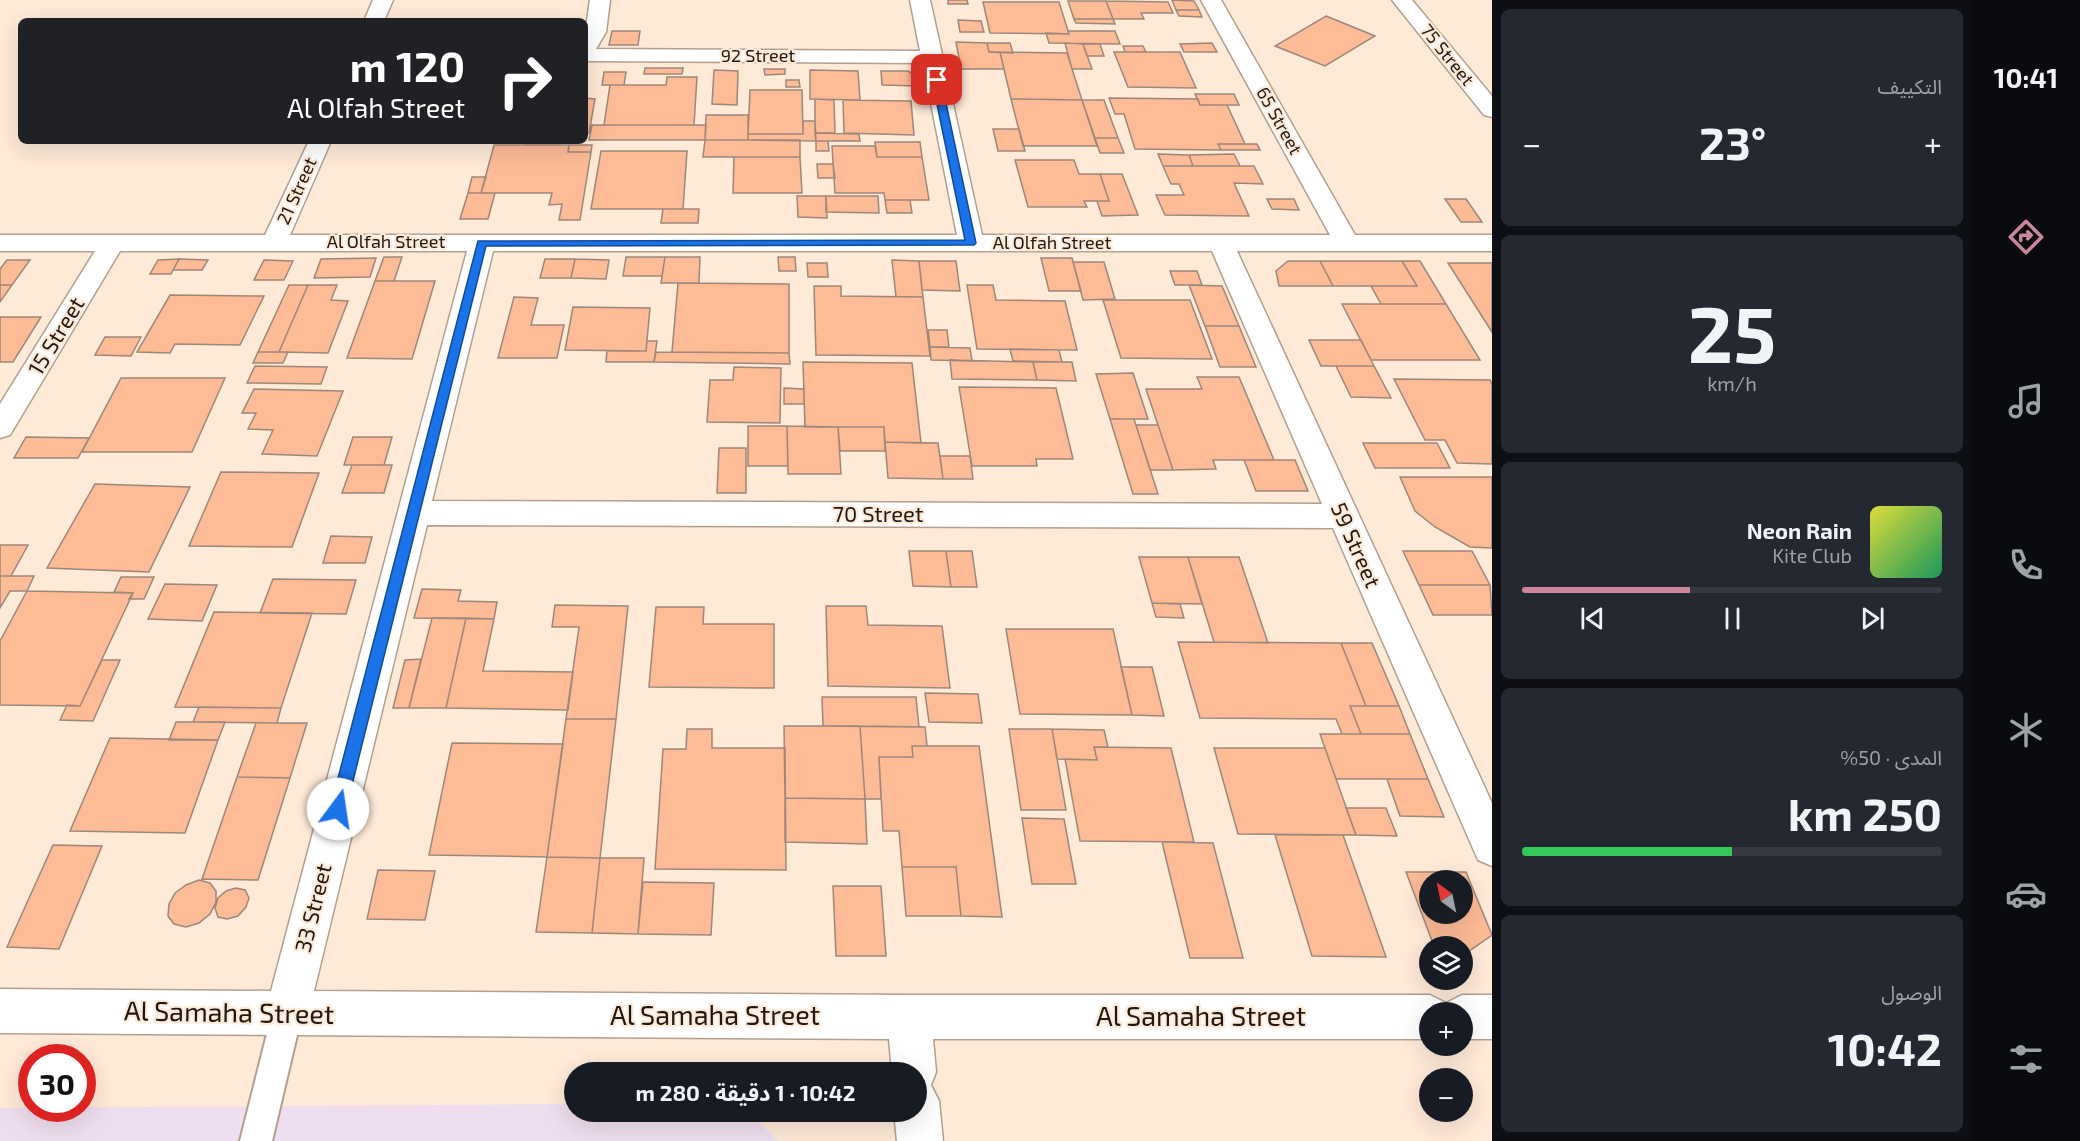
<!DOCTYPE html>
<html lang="ar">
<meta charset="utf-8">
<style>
:root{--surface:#171b24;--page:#242831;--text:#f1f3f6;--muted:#9ea1a6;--line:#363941;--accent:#cd879c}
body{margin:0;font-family:"Exo 2","Noto Sans Arabic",sans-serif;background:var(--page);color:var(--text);direction:rtl;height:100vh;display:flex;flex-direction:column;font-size:22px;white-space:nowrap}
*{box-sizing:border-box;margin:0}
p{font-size:20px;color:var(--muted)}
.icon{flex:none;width:33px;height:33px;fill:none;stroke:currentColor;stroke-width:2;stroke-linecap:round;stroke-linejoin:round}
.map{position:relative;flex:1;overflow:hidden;direction:ltr}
.details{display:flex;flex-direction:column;gap:9px;padding:9px;background:#0d0f14;width:480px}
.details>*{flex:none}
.banner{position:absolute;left:18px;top:18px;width:570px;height:126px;border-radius:9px;box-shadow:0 6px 24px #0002;direction:rtl;background:#202124;color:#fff;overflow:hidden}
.needle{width:39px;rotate:327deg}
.fabs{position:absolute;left:1419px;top:870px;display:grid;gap:12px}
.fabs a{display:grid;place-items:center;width:54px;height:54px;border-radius:50%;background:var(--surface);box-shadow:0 6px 24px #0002;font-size:30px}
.speed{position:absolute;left:18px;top:1044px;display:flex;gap:12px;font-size:30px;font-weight:700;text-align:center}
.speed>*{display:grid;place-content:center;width:78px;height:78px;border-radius:50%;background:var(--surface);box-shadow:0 6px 24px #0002;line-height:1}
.speed .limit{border:9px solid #d22;background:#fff;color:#111}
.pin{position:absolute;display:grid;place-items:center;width:51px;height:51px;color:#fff;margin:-26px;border-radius:12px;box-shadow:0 3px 9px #0006}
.me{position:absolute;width:66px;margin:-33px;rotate:14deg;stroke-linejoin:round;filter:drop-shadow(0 0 4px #0008)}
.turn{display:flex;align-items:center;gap:21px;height:126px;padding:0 24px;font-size:27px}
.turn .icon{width:78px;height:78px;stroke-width:2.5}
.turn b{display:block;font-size:42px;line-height:51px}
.big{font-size:45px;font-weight:700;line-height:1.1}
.details .widget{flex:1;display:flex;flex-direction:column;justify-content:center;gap:9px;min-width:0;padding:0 21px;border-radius:9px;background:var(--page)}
.details .dial{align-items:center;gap:0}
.dial b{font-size:78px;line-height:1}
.song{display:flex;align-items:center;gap:18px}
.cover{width:72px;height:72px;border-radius:9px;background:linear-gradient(135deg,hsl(60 70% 55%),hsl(150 70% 35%))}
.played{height:6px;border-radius:3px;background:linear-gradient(90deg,var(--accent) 40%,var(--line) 40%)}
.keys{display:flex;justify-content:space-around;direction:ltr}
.heat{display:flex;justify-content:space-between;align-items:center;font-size:33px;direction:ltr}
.charge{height:9px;border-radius:4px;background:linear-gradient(90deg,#34c759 50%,var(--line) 0)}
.trip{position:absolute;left:564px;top:1062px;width:363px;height:60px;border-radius:30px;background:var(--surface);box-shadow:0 6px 24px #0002;font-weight:700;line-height:60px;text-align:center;direction:rtl}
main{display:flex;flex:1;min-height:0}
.menu{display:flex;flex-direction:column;width:108px;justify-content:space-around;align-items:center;background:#090b0e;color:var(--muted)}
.menu .icon{width:42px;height:42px}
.menu .active{color:var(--accent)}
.menu b{font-size:27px;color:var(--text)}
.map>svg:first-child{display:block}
</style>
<main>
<nav class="menu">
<b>10:41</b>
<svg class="icon active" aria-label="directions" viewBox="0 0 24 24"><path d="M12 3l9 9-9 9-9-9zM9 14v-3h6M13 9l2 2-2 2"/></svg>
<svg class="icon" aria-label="music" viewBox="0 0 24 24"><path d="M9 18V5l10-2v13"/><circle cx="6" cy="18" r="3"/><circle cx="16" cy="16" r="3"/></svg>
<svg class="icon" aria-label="phone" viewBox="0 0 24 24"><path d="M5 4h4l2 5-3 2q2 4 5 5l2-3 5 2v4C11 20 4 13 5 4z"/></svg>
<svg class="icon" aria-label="climate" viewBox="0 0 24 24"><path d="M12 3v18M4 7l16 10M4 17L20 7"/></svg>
<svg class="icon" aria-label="car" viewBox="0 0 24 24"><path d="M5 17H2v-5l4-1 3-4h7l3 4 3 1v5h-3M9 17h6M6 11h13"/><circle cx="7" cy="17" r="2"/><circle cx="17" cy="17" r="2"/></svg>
<svg class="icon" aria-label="filters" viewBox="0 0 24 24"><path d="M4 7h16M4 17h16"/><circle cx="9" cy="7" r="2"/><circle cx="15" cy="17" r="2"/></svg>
</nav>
<section class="details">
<div class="widget"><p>التكييف</p>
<div class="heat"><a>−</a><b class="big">23°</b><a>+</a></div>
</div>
<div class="widget dial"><b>25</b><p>km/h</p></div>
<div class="widget">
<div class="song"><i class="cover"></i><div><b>Neon Rain</b><p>Kite Club</p></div></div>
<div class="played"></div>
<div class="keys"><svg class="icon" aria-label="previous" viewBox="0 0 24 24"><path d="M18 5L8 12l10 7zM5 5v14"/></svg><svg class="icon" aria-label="pause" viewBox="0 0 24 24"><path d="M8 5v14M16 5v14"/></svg><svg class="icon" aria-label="next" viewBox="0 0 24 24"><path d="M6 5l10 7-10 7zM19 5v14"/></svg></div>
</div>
<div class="widget"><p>المدى · 50%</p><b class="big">250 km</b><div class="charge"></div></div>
<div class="widget"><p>الوصول</p><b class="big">10:42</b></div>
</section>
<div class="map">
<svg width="1492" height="1141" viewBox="0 0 1492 1141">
<rect width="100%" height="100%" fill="#ffead8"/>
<path fill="#efdeef" d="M574,1104V1112H749L778,1141H0V1108Z"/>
<path fill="#fdbb96" stroke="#9d877b" stroke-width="1.5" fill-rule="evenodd" d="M948,0H967L968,4H948Z
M1172,0L1194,1L1199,10H1176Z
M1068,1H1106L1113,19H1074Z
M1106,1L1168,2L1173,13H1141L1144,19H1113Z
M983,2H1059L1069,34L990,33Z
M1176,10H1199L1202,17L1179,16Z
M1326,16L1375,36L1325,66L1275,46Z
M1074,19H1113L1115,24L1076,23Z
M958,20L981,21L984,32H960Z
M612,31H640L638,45H609Z
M1068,31H1115L1120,44L1049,43L1046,33L1069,34Z
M956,42L987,43L989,52H1000L1004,69H961Z
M987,43H1010L1013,53L989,52Z
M1065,43L1083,44L1092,69H1072Z
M1212,43L1217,52H1184L1180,44Z
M1083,44H1100L1104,56H1087Z
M1123,46H1143L1146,52H1125Z
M1000,52L1067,53L1082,100L1011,99Z
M1114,52H1180L1196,88L1128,87Z
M645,68H683L682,74H644Z
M764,69H785V74L765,75Z
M714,70L738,71L737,105L712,104Z
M810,70L858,71L860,100L810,99Z
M881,71H908L916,76L917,86L882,85Z
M604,72H626L624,85H602Z
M667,77H697L694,125H604L610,85H666Z
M786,80H799L800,87H786Z
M750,90H802L803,134H748Z
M1195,94H1234L1239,105H1200Z
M585,98L595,99L589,133H585Z
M1109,98L1198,99L1200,105H1227L1245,144H1218L1221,150L1135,149L1124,114H1115Z
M815,99L834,100L835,133H815Z
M1011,99L1082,100L1097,146H1023Z
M843,100L911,101L914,135L844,133Z
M1082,100H1104L1118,138H1095Z
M706,115H748V140H705Z
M803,121H815L816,141L748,140V134H803Z
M592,125H706L705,140H589Z
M993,129H1019L1025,151H998Z
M815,133L859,134L860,141H816Z
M1095,138H1118L1124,153H1100Z
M705,140H800V157H703Z
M526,141H560L559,145H525Z
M816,141H828L829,151H816Z
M875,142H920L922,157H877Z
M1218,144H1257L1260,150H1221Z
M494,145H569L568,152H591L580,220H559L562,204L549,205L552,193H481Z
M569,145H592L591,152H568Z
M832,146H875L877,157H922L929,200H885L884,193H835Z
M601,151H687L683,209H591Z
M1158,154L1189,155L1193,166H1163Z
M1234,154L1240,166H1193L1189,155Z
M734,157H800L802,193H733Z
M1015,160H1074L1079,174H1100L1109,201H1084L1087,207H1028Z
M817,164H833L835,178H818Z
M1163,166H1254L1263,184L1234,183L1249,216L1165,215L1156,195H1184L1179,184H1171Z
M1100,174H1122L1138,215L1102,216L1097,201H1109Z
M472,177H486L481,193H468Z
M468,193H495L488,219H460Z
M797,196H826L827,218L798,217Z
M826,196H878L879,213L826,212Z
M1267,199H1294L1299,210L1272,209Z
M1445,199H1466L1482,222H1461Z
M885,200H910L912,213H887Z
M663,209H699L698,223H661Z
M384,257H402L394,281H375Z
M626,257H665L662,276H623Z
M665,257H700L699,283H661Z
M778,257H795L796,271H779Z
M376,258L370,277L314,278L321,259Z
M1041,258H1072L1081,291H1049Z
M179,259L208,260L202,270H173Z
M179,259L171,274H150L158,260Z
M545,259H575L571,278H540Z
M575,259L609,260L606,279L571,278Z
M7,260H30L12,285H0V269Z
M264,260L293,261L284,280H254Z
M892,260L919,261L923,297H896Z
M919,261H956L960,291L922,290Z
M1288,261H1320L1333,286H1279L1276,271Z
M1320,261H1402L1417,286H1333Z
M1402,261H1420L1446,304H1381L1371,286H1417Z
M1073,262H1104L1115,299L1083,300Z
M807,263H827L828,277H808Z
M1448,263H1492V332Z
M1170,271H1197L1202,285H1175Z
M375,281H435L412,359L347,358Z
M678,283L789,284V353L672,352Z
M0,285H12L0,302Z
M289,285H308L279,352H258Z
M308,285H337L331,300L348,301L328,353L279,352Z
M967,285H993L996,300L1065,301L1077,350L977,349Z
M1189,285L1222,286L1239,326H1205Z
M814,286H841V296L923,297L930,356L816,355Z
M170,295L264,296L240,345L175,344L170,353L137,352Z
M514,297L538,298L531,325H564L557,358H498Z
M1103,300H1190L1212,359L1121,358Z
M1342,304H1446L1480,360H1371Z
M573,307L650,308L646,351L565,350Z
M0,317H41L13,362H0Z
M1205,326H1239L1256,367H1220Z
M928,330H947L949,347H930Z
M105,337H141L131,356L95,355Z
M1309,340H1361L1374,366H1321Z
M647,341H657L654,362H606L607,351H646Z
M930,347L970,348L972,361L931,360Z
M1010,349L1059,350L1062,362L1013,361Z
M258,352H288L283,363H253Z
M656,352L789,353L790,364L654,362Z
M950,360L1033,362L1037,380L952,379Z
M803,362L912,363L921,443L885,442L884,427H805Z
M1033,362H1072L1076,381L1037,380Z
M255,366L327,367L321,384L247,383Z
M1336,366H1374L1391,398L1351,397Z
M734,367L781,368L780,423L707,422L710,380H733Z
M1133,373L1148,419H1110L1096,374Z
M1197,377H1239L1274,460H1213L1216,469L1173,470L1146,389H1202Z
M121,378H225L192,452H82Z
M1394,379L1490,380L1492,384V464L1457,463L1445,440H1425Z
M959,387L1056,388L1073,459H1036L1037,466H972Z
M784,388L804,389V404H784Z
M254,389L343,391L317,456L262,454L273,430L248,429L256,413H242Z
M1110,419H1134L1158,494H1133Z
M1136,425H1158L1173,470H1150Z
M748,426H787L788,466H748Z
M787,426L838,427L841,474H788Z
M838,427H884L885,451H840Z
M26,437L89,438L78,458H14Z
M353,437H392L384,465H344Z
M885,442L938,443L943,479L888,478Z
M1363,443H1437L1450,468H1375Z
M719,448H746V493H717Z
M940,456H970L973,479H943Z
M1244,460H1295L1308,491H1256Z
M352,465H392L384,493H342Z
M221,472L319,473L292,547L189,546Z
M1400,477H1492V548L1470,547L1435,527L1415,511Z
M95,484L190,487L149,572L47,568Z
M331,536L372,537L365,563H323Z
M0,545H28L11,576H0Z
M909,551H946L951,587L913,586Z
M946,551H972L977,587H951Z
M1403,551H1472L1490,585H1419Z
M1139,557H1188L1202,604L1152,603Z
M1188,557H1239L1268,643L1214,642Z
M0,576H34L27,591H10L0,608Z
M121,577H154L144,599H129L133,593L114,592Z
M273,579L356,580L346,614L260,613Z
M165,584L217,585L202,621L148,619Z
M1419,585H1490L1492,615H1433Z
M422,589L461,590L458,601L497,602L494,619L414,618Z
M27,591L133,593L80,706L0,705V641Z
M1152,603L1180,604L1184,618L1156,617Z
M555,605L628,606L616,719H566L579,627H552Z
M826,606H866L868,625L942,626L950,688L828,686Z
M656,607H704L703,624H774V688L649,687Z
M214,612L312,613L281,708L175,707Z
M432,618H466L446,708H409Z
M466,618L494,619L483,671L573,672L568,710L446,708Z
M1006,629H1113L1132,715L1020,714Z
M1178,642L1341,643L1366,706H1350L1361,734H1342L1336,719L1200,718Z
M1341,643H1372L1399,706H1366Z
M421,659L409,708H393L405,660Z
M102,660H120L93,721L60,720L67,705L80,706Z
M1121,667H1152L1164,716L1132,715Z
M925,693L978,694L982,723L929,722Z
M822,697H916L919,727L823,726Z
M1350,706H1399L1410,734H1361Z
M199,707L281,708L277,723L193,722Z
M566,719H616L600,858L547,857Z
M176,722H225L218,740H169Z
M256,723H307L290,778L237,777Z
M784,726H860L865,799L785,798Z
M860,726L925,727L927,746H912L913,757H879L881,799H865Z
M687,729H712V748H785L786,870L655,869L663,749H686Z
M1009,729H1052L1066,810H1021Z
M1052,729L1104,730L1108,747H1094L1097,760L1057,759Z
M1320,734H1410L1428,779H1336Z
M110,738L218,740L185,833L70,831Z
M452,743L563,744L547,857L429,855Z
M912,746H979L1002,917L961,916L956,867H902L899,831H883L879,757H913Z
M1094,747L1171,748L1194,842L1080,841L1065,759L1097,760Z
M1214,748H1325L1356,835L1238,834Z
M237,777L290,778L258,880L202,879Z
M1387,779H1428L1444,817L1400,816Z
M785,798L865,799L867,844L785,842Z
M1346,808H1386L1397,836L1356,835Z
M1022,818L1064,819L1076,884H1032Z
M1275,835H1343L1386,957L1312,956Z
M1162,842L1213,843L1243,958H1190Z
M53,845L102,846L59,949L7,947Z
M547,857L600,858L592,933L536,932Z
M600,858H644L638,934L592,933Z
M902,867H956L961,916H906Z
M378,870L435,871L425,920L367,919Z
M1406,872H1466L1492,935L1462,956V946H1434ZM1430,880H1462V914H1430Z
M199,880L210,883L216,891V902L210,914L199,923L186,927L174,924L168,916L169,904L175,893L186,885Z
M643,882L714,883L711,935L638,934Z
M833,886H881L886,956H836Z
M236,888L245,890L249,898L246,907L238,916L227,919L218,917L215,908L218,898L226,891Z"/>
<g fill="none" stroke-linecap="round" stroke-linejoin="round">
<g stroke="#b29f8e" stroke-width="4">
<path id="lane" d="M287,999L298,1003L302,1014L272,1141H240L272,1014L276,1003Z"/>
</g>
<g stroke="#b29f8e" stroke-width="3">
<path id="street" d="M373,0H393L384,21H364Z
M590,0H610L606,32L596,49L920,51L910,0H930L982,235H1330L1201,0H1221L1355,235H1492V251H1237L1492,803V866L1478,860L1333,528L427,525L314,991L909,995H1430L1446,1003L1462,995H1492V1039H1462V1012H1430V1039H933L936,1072L931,1085L939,1101L943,1141H897L894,1112H916V1072H892L889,1039L0,1033V989L271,991L467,251H120L10,435L0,438V404L95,251H0V235H265L309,141H331L290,235H957L923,63L585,61V34ZM493,251H1212L1322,504L432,501Z
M1392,0H1412L1492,96V117L1484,115Z"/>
</g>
<use href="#lane" fill="#fff" fill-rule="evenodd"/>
<use href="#street" fill="#fff" fill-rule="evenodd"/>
</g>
<path fill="#1a73e8" stroke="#114b97" stroke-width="1.5" d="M937,77L941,80L976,243L974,245L486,246L346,809L344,814L338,817L333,814L330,809L478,241L965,240L932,80Z"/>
<g text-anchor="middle" stroke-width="4.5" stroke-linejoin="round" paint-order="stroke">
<g font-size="18" fill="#201913" stroke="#ffead8">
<text transform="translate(1447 55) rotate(51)" y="6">75 Street</text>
<text x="758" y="62">92 Street</text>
<text transform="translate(1279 121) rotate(61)" y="6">65 Street</text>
<text transform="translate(297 191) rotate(-66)" y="6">21 Street</text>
<text x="386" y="248">Al Olfah Street</text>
<text x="1052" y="249">Al Olfah Street</text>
</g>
<g font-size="22" fill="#201913" stroke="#ffead8">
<text transform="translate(56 336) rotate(-59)" y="8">15 Street</text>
<text x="878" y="522">70 Street</text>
<text transform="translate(1356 545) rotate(66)" y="8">59 Street</text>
<text transform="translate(313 908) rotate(-76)" y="8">33 Street</text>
</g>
<g font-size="27" fill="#201913" stroke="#ffead8">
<text transform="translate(229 1013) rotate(1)" y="9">Al Samaha Street</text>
<text x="715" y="1025">Al Samaha Street</text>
<text x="1201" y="1026">Al Samaha Street</text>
</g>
</g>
</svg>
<div class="fabs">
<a><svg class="needle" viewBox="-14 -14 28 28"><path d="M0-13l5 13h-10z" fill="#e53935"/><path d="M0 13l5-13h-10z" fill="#9ea1a6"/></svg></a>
<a><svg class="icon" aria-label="layers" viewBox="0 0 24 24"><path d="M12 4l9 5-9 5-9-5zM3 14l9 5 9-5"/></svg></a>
<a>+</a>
<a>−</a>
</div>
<div class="speed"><div class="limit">30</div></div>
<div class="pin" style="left:937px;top:80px;background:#d93025"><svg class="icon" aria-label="arrive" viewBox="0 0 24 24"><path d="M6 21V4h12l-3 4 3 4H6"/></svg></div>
<svg class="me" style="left:338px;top:809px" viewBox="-20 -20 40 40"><circle r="19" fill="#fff"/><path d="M0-13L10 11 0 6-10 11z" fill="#1a73e8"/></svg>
<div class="trip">10:42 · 1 دقيقة · 280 m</div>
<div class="banner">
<div class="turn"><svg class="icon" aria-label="right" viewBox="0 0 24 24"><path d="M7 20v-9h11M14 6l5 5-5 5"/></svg><div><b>120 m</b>Al Olfah Street</div></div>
</div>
</div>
</main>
